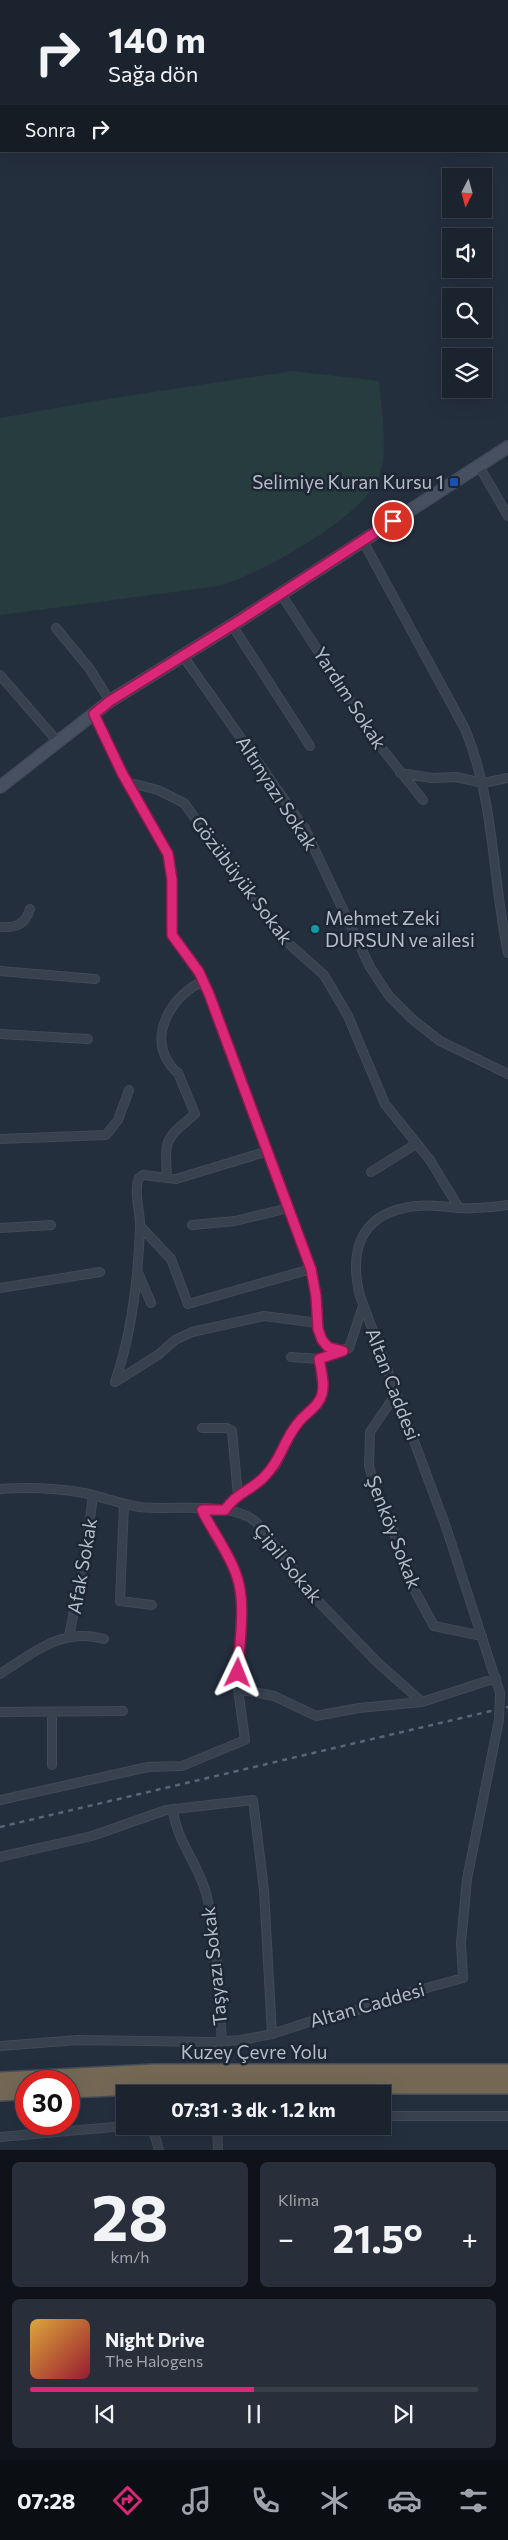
<!DOCTYPE html>
<html lang="tr">
<meta charset="utf-8">
<style>
:root{--surface:#1b232e;--page:#282f3a;--text:#f1f3f6;--muted:#a0a4aa;--line:#39404a;--accent:#db2777}
body{margin:0;font-family:Commissioner,sans-serif;background:var(--page);color:var(--text);height:100vh;display:flex;flex-direction:column;font-size:19px;white-space:nowrap}
*{box-sizing:border-box;margin:0}
p{font-size:16px;color:var(--muted)}
.icon{flex:none;width:28px;height:28px;fill:none;stroke:currentColor;stroke-width:2;stroke-linecap:round;stroke-linejoin:round}
.map{position:relative;height:2150px;overflow:hidden}
.panel{display:flex;flex-direction:column;gap:12px;padding:12px;background:#0f1319;flex:1}
.panel>*{flex:none}
.hud{position:absolute;left:0px;top:0px;width:509px;height:152px;box-shadow:0 5px 20px #0002,0 0 0 1px var(--line);background:#1b232e;color:var(--text);overflow:hidden}
.needle{width:32px;rotate:186deg}
.buttons{position:absolute;left:442px;top:168px;display:grid;gap:10px}
.buttons a{display:grid;place-items:center;width:50px;height:50px;border-radius:0px;background:var(--surface);box-shadow:0 5px 20px #0002,0 0 0 1px var(--line);font-size:25px}
.speed{position:absolute;left:15px;top:2070px;display:flex;gap:10px;font-size:25px;font-weight:700;text-align:center}
.speed>*{display:grid;place-content:center;width:65px;height:65px;border-radius:50%;background:var(--surface);box-shadow:0 5px 20px #0002,0 0 0 1px var(--line);line-height:1}
.speed .limit{border:8px solid #d22;background:#fff;color:#111}
.pin{position:absolute;display:grid;place-items:center;width:42px;height:42px;color:#fff;margin:-21px;border:2px solid #fff;border-radius:50%;box-shadow:0 1px 5px #0007}
.me{position:absolute;width:55px;margin:-28px;rotate:2deg;stroke-linejoin:round;filter:drop-shadow(0 0 4px #0008)}
.turn{display:flex;align-items:center;gap:18px;height:105px;padding:0 25px;font-size:22px}
.turn .icon{width:65px;height:65px;stroke-width:2.5}
.turn b{display:block;font-size:35px;line-height:42px}
.then{display:flex;align-items:center;height:48px;padding:0 25px;background:#0003;gap:10px;font-size:19px}
.big{font-size:38px;font-weight:700;line-height:1.1}
.panel .card{flex:1;display:flex;flex-direction:column;justify-content:center;gap:8px;min-width:0;padding:0 18px;border-radius:8px;background:var(--page)}
.panel .dial{align-items:center;gap:0}
.dial b{font-size:65px;line-height:1}
.song{display:flex;align-items:center;gap:15px}
.cover{width:60px;height:60px;border-radius:8px;background:linear-gradient(135deg,hsl(40 70% 55%),hsl(350 70% 35%))}
.played{height:5px;border-radius:2px;background:linear-gradient(90deg,var(--accent) 50%,var(--line) 50%)}
.keys{display:flex;justify-content:space-around;direction:ltr}
.heat{display:flex;justify-content:space-between;align-items:center;font-size:28px;direction:ltr}
.panel .tiles{flex:1;display:grid;gap:12px;grid-template-columns:1fr 1fr}
.card:last-child{grid-column:span 2}
.trip{position:absolute;left:116px;top:2085px;width:275px;height:50px;border-radius:0px;background:var(--surface);box-shadow:0 5px 20px #0002,0 0 0 1px var(--line);font-weight:700;line-height:50px;text-align:center}
.tab-bar{display:flex;height:80px;justify-content:space-around;align-items:center;background:#0b0e12;color:var(--muted)}
.tab-bar .icon{width:35px;height:35px}
.tab-bar .selected{color:var(--accent)}
.tab-bar b{font-size:22px;color:var(--text)}
.map>svg:first-child{display:block}
</style>
<div class="map">
<svg width="508" height="2150" viewBox="0 0 508 2150">
<rect width="100%" height="100%" fill="#242f3e"/>
<path fill="#263c3f" d="M293,371L379,381C381,409 389,450 379,476C365,517 260,574 219,586L0,615V418L107,399Z"/>
<g fill="none" stroke-linecap="round" stroke-linejoin="round">
<g stroke="#414a57" stroke-width="10">
<path id="street" d="M479,466L508,516
M363,541L465,729C495,801 492,879 508,953
M281,594L380,746L423,800
M232,625L310,746
M56,628L89,668L110,701
M183,656L305,829L370,967L389,996L412,1019L440,1041L508,1074
M0,675L58,742
M93,714L118,764L168,854L172,880V935L193,962L209,994L311,1269C314,1281 316,1293 317,1305C319,1323 315,1348 339,1351L349,1348L363,1306
M400,773L432,778L456,777L483,783L508,778
M127,782L158,790L184,803L280,936L324,975L348,1016L385,1104L430,1160L459,1208
M0,927C16,928 25,925 30,909
M0,971L95,979
M0,1034L88,1039
M0,1139L106,1135L118,1120L129,1090
M371,1172L416,1144
M167,1178C165,1138 164,1140 195,1114L178,1073C172,1069 170,1064 166,1058C151,1028 176,992 204,981
M192,1225L235,1221L289,1208
M140,1226L171,1259L188,1304L311,1269
M0,1228L51,1225
M139,1275L151,1303
M0,1288L100,1272
M291,1357L319,1359L340,1352
M115,1382C132,1333 138,1280 140,1228C141,1213 133,1192 139,1178L143,1175L176,1179L268,1151
M115,1382L158,1355L175,1340L192,1332L264,1316L318,1323
M396,1394L370,1432L369,1466L375,1487L392,1527L410,1582L434,1626L482,1636
M202,1428H227L232,1431L238,1496
M0,1489C28,1487 56,1488 84,1493C103,1497 121,1504 140,1507C174,1511 230,1500 256,1522L318,1601L377,1662L422,1702
M124,1504L120,1601L152,1605
M225,1510L233,1500L254,1486L275,1466L295,1426L319,1401L323,1390L319,1359
M69,1636L86,1551L93,1495
M0,1674C33,1653 62,1627 104,1639
M238,1689L274,1696L316,1716L359,1708L422,1702L496,1678
M500,1693L446,1527L360,1296C348,1248 362,1212 416,1206C431,1204 444,1207 458,1208C475,1209 491,1208 508,1205
M0,1712L123,1711
M52,1765V1712
M0,1800L148,1767L182,1766L245,1740L238,1689L241,1607L239,1582L232,1564L202,1509
M173,1809C176,1841 198,1863 206,1893C219,1941 218,1992 222,2041
M0,1857L92,1836L166,1810L253,1800L264,1890L272,2034
M0,2046L78,2040L213,2042L241,2040L272,2034L327,2016L368,2008L412,1992L463,1978L461,1943L467,1879L499,1720
M382,2116H508
M152,2126L159,2150
M217,2126L218,2150
M0,2137L125,2126"/>
</g>
<g stroke="#414a57" stroke-width="14">
<path id="secondary" d="M0,787L110,701L242,619L508,447"/>
</g>
<g stroke="#434c59" stroke-width="18">
<path id="highway" d="M0,2080L154,2072H508
M69,2090L159,2086H508
M0,2093L26,2092"/>
</g>
<use href="#street" stroke="#38414e" stroke-width="8"/>
<use href="#secondary" stroke="#465061" stroke-width="11"/>
<use href="#highway" stroke="#746855" stroke-width="15"/>
<path stroke="#5a6575" stroke-width="2.5" stroke-dasharray="5 5" stroke-linecap="butt" d="M0,1827L508,1707"/>
<g stroke="#414a57" stroke-width="10" stroke-linecap="butt">
<path id="street-bridge" d="M499,1720L500,1693"/>
</g>
<use href="#street-bridge" stroke="#38414e" stroke-width="8"/>
</g>
<g fill="none" stroke-linecap="round" stroke-linejoin="round">
<g stroke="#8e194d" stroke-width="12">
<path id="route" d="M238,1673C239,1641 247,1604 236,1574C228,1551 212,1531 202,1510H225C234,1495 251,1490 263,1478C281,1461 283,1441 298,1423C305,1413 319,1407 322,1394C325,1383 321,1370 319,1359L343,1351L328,1347L322,1340L318,1329L316,1296L311,1269L209,994L199,972L172,935V880L168,854L122,773L94,714L110,701L242,619L393,521"/>
</g>
<use href="#route" stroke="#db2777" stroke-width="9"/>
</g>
<rect fill="#1a4fb4" stroke="#1d2633" stroke-width="2" x="449" y="477" width="10" height="10" rx="2.5"/>
<circle fill="#0f9aa8" stroke="#1d2633" stroke-width="2" cx="315" cy="929" r="5"/>
<g text-anchor="middle" stroke-width="5" stroke-linejoin="round" paint-order="stroke">
<g font-size="19" fill="#b4bcc9" stroke="#1d2633" text-anchor="end">
<text x="444" y="489">Selimiye Kuran Kursu 1</text>
<text x="325" y="925" text-anchor="start">Mehmet Zeki<tspan x="325" dy="22">DURSUN ve ailesi</tspan></text>
</g>
<g font-size="19" fill="#b4bcc9" stroke="#1d2633">
<text transform="translate(350 698) rotate(57)" y="7">Yardım Sokak</text>
<text transform="translate(277 793) rotate(57)" y="7">Altınyazı Sokak</text>
<text transform="translate(242 880) rotate(53)" y="7">Gözübüyük Sokak</text>
<text transform="translate(393 1384) rotate(69)" y="7">Altan Caddesi</text>
<text transform="translate(394 1532) rotate(69)" y="7">Şenköy Sokak</text>
<text transform="translate(288 1563) rotate(51)" y="7">Çipil Sokak</text>
<text transform="translate(82 1566) rotate(-80)" y="7">Afak Sokak</text>
<text transform="translate(214 1966) rotate(-96)" y="7">Taşyazı Sokak</text>
<text transform="translate(367 2005) rotate(-16)" y="7">Altan Caddesi</text>
<text x="254" y="2059">Kuzey Çevre Yolu</text>
</g>
</g>
</svg>
<div class="buttons">
<a><svg class="needle" viewBox="-14 -14 28 28"><path d="M0-13l5 13h-10z" fill="#e53935"/><path d="M0 13l5-13h-10z" fill="#a0a4aa"/></svg></a>
<a><svg class="icon" aria-label="sound" viewBox="0 0 24 24"><path d="M4 9h4l5-4v14l-5-4H4zM17 9q2 3 0 6"/></svg></a>
<a><svg class="icon" aria-label="search" viewBox="0 0 24 24"><circle cx="10" cy="10" r="6"/><path d="M15 15l6 6"/></svg></a>
<a><svg class="icon" aria-label="layers" viewBox="0 0 24 24"><path d="M12 4l9 5-9 5-9-5zM3 14l9 5 9-5"/></svg></a>
</div>
<div class="speed"><div class="limit">30</div></div>
<div class="pin" style="left:393px;top:521px;background:#d93025"><svg class="icon" aria-label="arrive" viewBox="0 0 24 24"><path d="M6 21V4h12l-3 4 3 4H6"/></svg></div>
<svg class="me" style="left:238px;top:1673px" viewBox="-20 -20 40 40"><path d="M0-17L14 15 0 8-14 15z" fill="#db2777" stroke="#fff" stroke-width="4"/></svg>
<div class="trip">07:31 · 3 dk · 1.2 km</div>
<div class="hud">
<div class="turn"><svg class="icon" aria-label="right" viewBox="0 0 24 24"><path d="M7 20v-9h11M14 6l5 5-5 5"/></svg><div><b>140 m</b>Sağa dön</div></div>
<div class="then">Sonra<svg class="icon" aria-label="right" viewBox="0 0 24 24"><path d="M7 20v-9h11M14 6l5 5-5 5"/></svg></div>
</div>
</div>
<section class="panel">
<div class="tiles">
<div class="card dial"><b>28</b><p>km/h</p></div>
<div class="card"><p>Klima</p>
<div class="heat"><a>−</a><b class="big">21.5°</b><a>+</a></div>
</div>
<div class="card">
<div class="song"><i class="cover"></i><div><b>Night Drive</b><p>The Halogens</p></div></div>
<div class="played"></div>
<div class="keys"><svg class="icon" aria-label="previous" viewBox="0 0 24 24"><path d="M18 5L8 12l10 7zM5 5v14"/></svg><svg class="icon" aria-label="pause" viewBox="0 0 24 24"><path d="M8 5v14M16 5v14"/></svg><svg class="icon" aria-label="next" viewBox="0 0 24 24"><path d="M6 5l10 7-10 7zM19 5v14"/></svg></div>
</div>
</div>
</section>
<nav class="tab-bar">
<b>07:28</b>
<svg class="icon selected" aria-label="directions" viewBox="0 0 24 24"><path d="M12 3l9 9-9 9-9-9zM9 14v-3h6M13 9l2 2-2 2"/></svg>
<svg class="icon" aria-label="music" viewBox="0 0 24 24"><path d="M9 18V5l10-2v13"/><circle cx="6" cy="18" r="3"/><circle cx="16" cy="16" r="3"/></svg>
<svg class="icon" aria-label="phone" viewBox="0 0 24 24"><path d="M5 4h4l2 5-3 2q2 4 5 5l2-3 5 2v4C11 20 4 13 5 4z"/></svg>
<svg class="icon" aria-label="climate" viewBox="0 0 24 24"><path d="M12 3v18M4 7l16 10M4 17L20 7"/></svg>
<svg class="icon" aria-label="car" viewBox="0 0 24 24"><path d="M5 17H2v-5l4-1 3-4h7l3 4 3 1v5h-3M9 17h6M6 11h13"/><circle cx="7" cy="17" r="2"/><circle cx="17" cy="17" r="2"/></svg>
<svg class="icon" aria-label="filters" viewBox="0 0 24 24"><path d="M4 7h16M4 17h16"/><circle cx="9" cy="7" r="2"/><circle cx="15" cy="17" r="2"/></svg>
</nav>
